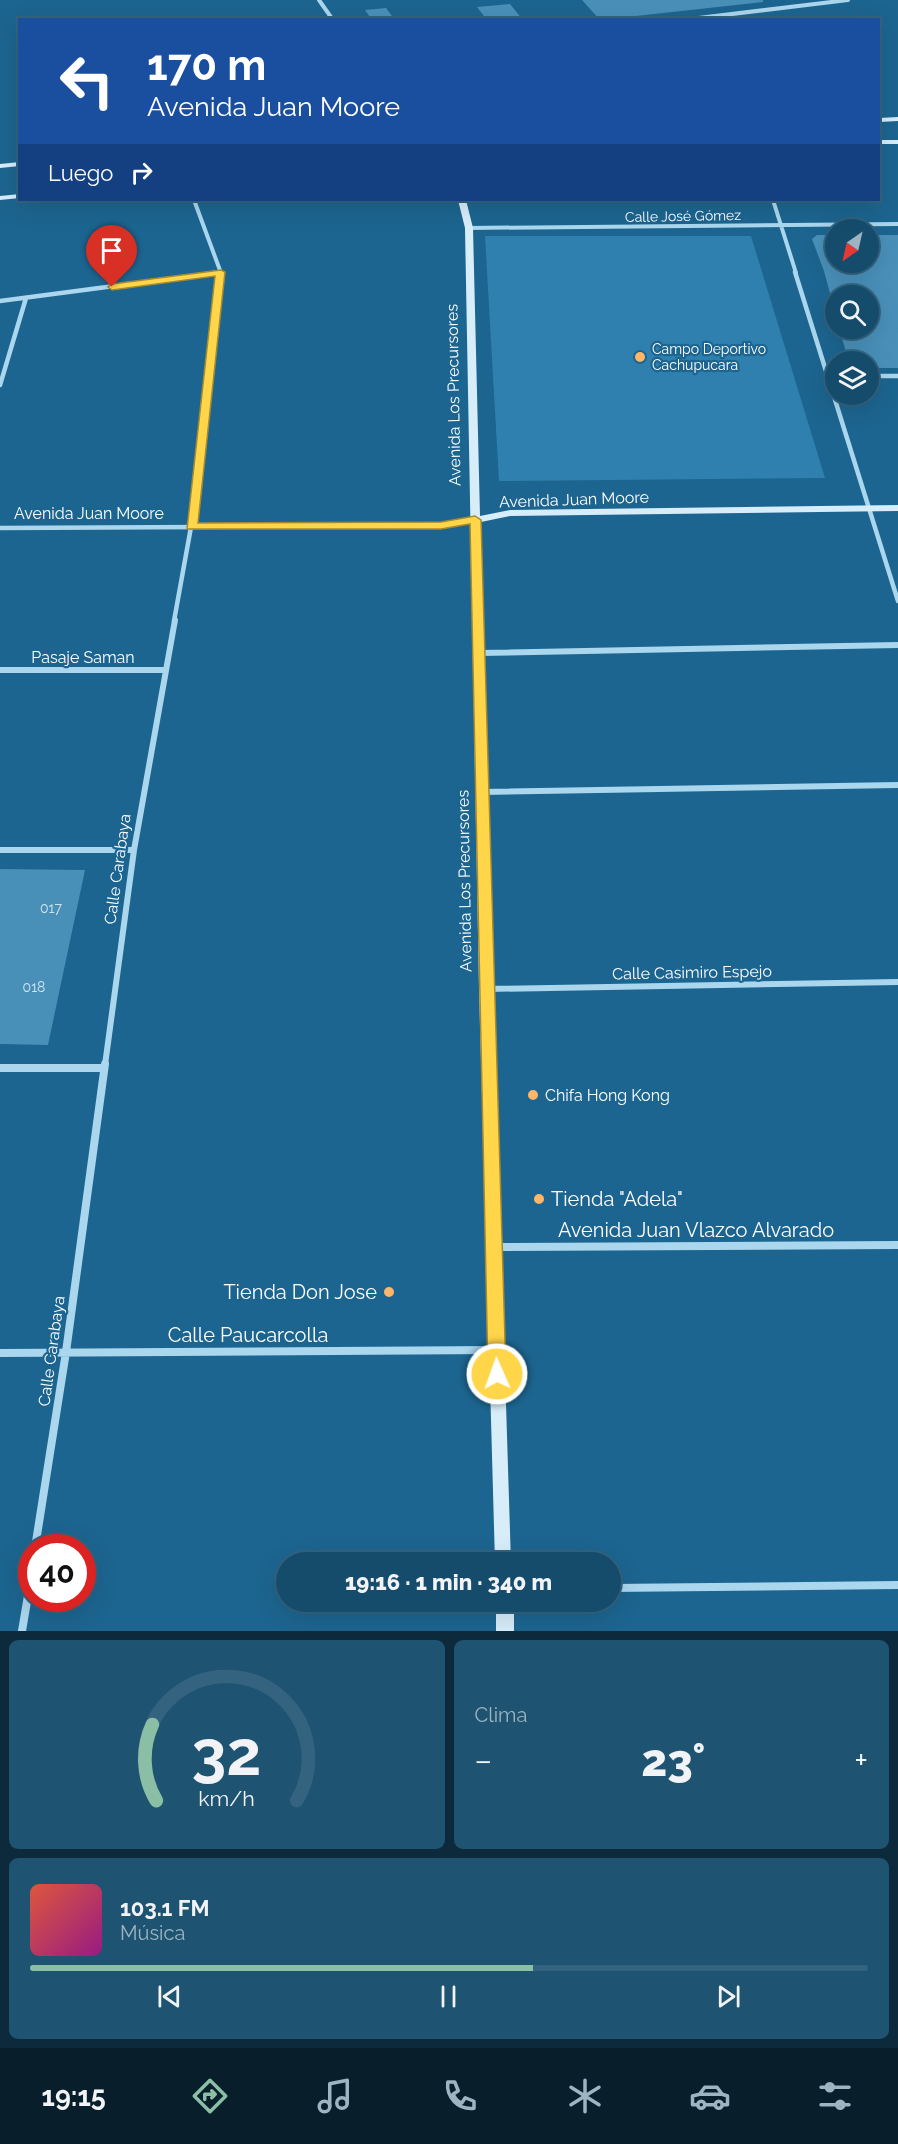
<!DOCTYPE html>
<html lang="es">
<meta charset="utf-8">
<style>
:root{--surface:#154c6c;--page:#1e5372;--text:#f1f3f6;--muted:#9db4c2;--line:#34637f;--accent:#8abfa5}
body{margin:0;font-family:Raleway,sans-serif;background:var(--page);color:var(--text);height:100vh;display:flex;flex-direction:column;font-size:22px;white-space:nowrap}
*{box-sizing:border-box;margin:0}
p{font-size:20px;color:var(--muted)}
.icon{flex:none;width:33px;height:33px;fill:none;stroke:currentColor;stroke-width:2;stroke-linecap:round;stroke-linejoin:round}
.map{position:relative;height:1631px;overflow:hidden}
.side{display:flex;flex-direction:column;gap:9px;padding:9px;background:#0c2a3b;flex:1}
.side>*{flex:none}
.top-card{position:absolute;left:18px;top:18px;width:862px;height:183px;border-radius:0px;box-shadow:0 6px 24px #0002,0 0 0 2px var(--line);background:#1a4fa0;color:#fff;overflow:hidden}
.needle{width:39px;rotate:214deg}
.fabs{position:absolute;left:825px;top:219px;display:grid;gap:12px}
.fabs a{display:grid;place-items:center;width:54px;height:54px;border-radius:50%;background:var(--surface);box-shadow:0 6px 24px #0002,0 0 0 2px var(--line);font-size:30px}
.speed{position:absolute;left:18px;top:1534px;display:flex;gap:12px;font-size:30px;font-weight:700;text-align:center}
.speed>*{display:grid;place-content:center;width:78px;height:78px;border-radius:50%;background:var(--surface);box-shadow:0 6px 24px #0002,0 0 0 2px var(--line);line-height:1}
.speed .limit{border:9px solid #d22;background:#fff;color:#111}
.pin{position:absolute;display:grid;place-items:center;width:51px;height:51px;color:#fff;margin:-62px -26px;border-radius:50% 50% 50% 0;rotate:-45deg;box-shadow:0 0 6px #0007}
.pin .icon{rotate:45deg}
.me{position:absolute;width:66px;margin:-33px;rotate:358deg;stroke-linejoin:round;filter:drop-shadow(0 0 4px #0008)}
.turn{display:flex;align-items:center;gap:21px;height:126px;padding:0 30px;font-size:27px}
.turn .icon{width:78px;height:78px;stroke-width:2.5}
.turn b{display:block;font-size:42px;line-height:51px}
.then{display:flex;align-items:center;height:57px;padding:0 30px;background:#0003;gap:12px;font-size:22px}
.big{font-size:45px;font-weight:800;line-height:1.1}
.side .tile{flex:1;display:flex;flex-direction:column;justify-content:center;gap:9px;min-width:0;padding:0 21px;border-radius:9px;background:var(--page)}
.side .dial{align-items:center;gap:0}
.dial svg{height:156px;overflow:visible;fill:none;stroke:var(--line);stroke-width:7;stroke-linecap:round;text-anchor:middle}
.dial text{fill:var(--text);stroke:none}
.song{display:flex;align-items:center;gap:18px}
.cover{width:72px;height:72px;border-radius:9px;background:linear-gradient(135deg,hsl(10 70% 55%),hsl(310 70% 35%))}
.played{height:6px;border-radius:3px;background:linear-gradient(90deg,var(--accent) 60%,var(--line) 60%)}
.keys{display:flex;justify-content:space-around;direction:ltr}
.heat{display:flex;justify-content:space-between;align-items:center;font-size:33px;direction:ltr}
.side .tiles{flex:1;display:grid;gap:9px;grid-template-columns:1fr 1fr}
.tile:last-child{grid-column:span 2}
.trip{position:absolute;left:276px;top:1552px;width:345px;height:60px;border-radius:30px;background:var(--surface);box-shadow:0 6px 24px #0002,0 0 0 2px var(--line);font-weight:800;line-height:60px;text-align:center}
.menu{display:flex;height:96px;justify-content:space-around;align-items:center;background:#081e2b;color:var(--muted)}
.menu .icon{width:42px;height:42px}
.menu .current{color:var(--accent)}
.menu b{font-size:27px;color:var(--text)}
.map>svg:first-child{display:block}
</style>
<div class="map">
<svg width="898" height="1631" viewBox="0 0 898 1631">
<rect width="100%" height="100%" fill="#1c6590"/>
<path fill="#2f80ae" d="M485,236H751L825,478L499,481Z"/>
<path fill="#4990b9" d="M582,0H763V2L600,20Z
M510,4L523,20H487L477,7Z
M386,8L395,20H372L365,10Z
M817,235H836V262H868V235H898V368H868V362H849L839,328H868V296H836L835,312L824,271L812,239Z
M0,869L85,870L48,1045L0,1044Z"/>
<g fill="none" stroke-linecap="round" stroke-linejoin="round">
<path stroke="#aad6ee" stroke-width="4" d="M319,0L333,20
M682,20L848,0
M194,200L221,273
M773,200L796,273
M469,228L898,224
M211,273L221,272"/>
<path stroke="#aad6ee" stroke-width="4.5" d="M795,272L898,601
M0,301L221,272
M826,376H836
M868,376H898
M0,385L26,298
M0,528L441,526L475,520
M174,621L191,527L221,272"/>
<path stroke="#aad6ee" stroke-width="6" d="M479,653L898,645
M0,670H166
M482,792L898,785
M0,850H134
M486,989L898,982
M105,1065L134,850L175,620"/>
<path stroke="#aad6ee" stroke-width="8" d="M0,1068H104
M494,1247L898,1245
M0,1353L496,1350
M35,1548L66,1352L105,1064
M610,1588L898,1585
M22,1631L32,1572"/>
<path fill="#d7edfa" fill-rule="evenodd" d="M898,117V121L879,122V118Z
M879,140H898V144H879Z
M20,162V166L0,168V164Z
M20,194V198L0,200V196Z
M458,200H466L473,228L480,516L510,510L898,505V511L510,516L481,522L493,989L511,1563H495L479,989L465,228Z
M496,1602H514V1631H496Z"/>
</g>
<path fill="#ffd54a" stroke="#a68a30" stroke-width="1.5" d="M221,270L225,272L198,523L441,522L475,516L481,520L506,1374L504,1380L497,1382L491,1380L488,1374L470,524L441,529H187L215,276L112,290L108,287L112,284Z"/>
<g fill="#ffb668" stroke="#1c6590" stroke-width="2">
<circle cx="640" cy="357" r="6"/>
<circle cx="533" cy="1095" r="6"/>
<circle cx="539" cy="1199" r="6"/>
<circle cx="389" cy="1292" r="6"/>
</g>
<g text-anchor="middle" stroke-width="4.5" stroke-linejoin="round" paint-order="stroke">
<g font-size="14" fill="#fff" stroke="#1c6590">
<text transform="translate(683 216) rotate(-1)" y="5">Calle José Gómez</text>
</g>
<g font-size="14" fill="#fff" stroke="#1c6590" text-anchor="start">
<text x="652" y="354">Campo Deportivo<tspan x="652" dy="16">Cachupucara</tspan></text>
</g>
<g font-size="14" fill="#d2e3ee">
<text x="51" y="913">017</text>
<text x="34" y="992">018</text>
</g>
<g font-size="16" fill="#fff" stroke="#1c6590">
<text transform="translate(453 395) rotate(-91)" y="6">Avenida Los Precursores</text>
<text transform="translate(574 499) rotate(-2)" y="6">Avenida Juan Moore</text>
<text x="89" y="519">Avenida Juan Moore</text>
<text x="83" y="663">Pasaje Saman</text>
<text transform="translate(117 869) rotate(-82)" y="6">Calle Carabaya</text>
<text transform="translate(464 881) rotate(-91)" y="6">Avenida Los Precursores</text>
<text transform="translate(692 972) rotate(-1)" y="6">Calle Casimiro Espejo</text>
<text transform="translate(51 1351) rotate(-82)" y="6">Calle Carabaya</text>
</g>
<g font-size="16" fill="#fff" stroke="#1c6590" text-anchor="start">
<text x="545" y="1101">Chifa Hong Kong</text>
</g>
<g font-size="20" fill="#fff" stroke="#1c6590" text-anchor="start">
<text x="551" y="1206">Tienda "Adela"</text>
<text x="377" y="1299" text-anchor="end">Tienda Don Jose</text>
</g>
<g font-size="20" fill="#fff" stroke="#1c6590">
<text x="696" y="1237">Avenida Juan Vlazco Alvarado</text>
<text x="248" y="1342">Calle Paucarcolla</text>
</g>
</g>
</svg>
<div class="fabs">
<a><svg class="needle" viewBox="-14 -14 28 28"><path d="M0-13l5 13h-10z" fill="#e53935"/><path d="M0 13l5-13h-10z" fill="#9db4c2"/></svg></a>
<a><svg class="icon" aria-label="search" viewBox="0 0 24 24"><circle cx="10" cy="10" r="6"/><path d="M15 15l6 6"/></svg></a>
<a><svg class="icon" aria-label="layers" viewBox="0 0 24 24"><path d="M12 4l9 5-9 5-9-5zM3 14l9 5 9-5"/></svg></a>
</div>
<div class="speed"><div class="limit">40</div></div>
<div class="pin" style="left:112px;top:287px;background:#d93025"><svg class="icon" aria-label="arrive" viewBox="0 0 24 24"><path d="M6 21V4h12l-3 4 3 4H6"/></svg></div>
<svg class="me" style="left:497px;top:1374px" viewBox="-20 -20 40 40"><circle r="17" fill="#ffd54a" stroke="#fff" stroke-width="3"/><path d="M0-11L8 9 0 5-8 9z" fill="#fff"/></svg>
<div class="trip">19:16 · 1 min · 340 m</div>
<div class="top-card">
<div class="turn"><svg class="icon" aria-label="left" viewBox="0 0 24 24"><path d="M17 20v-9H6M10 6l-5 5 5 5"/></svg><div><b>170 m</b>Avenida Juan Moore</div></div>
<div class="then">Luego<svg class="icon" aria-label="right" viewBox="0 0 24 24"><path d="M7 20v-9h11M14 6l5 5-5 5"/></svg></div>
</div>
</div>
<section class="side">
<div class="tiles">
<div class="tile dial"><svg viewBox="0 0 100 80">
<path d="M14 69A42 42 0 1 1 86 69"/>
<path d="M14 69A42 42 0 0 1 12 30" stroke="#8abfa5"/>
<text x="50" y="56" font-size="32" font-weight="700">32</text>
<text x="50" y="72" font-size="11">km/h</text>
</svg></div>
<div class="tile"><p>Clima</p>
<div class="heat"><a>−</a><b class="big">23°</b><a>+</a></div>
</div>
<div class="tile">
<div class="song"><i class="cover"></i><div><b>103.1 FM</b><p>Música</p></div></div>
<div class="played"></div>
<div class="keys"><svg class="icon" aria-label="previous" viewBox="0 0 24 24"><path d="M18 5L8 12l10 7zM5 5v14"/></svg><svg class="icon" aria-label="pause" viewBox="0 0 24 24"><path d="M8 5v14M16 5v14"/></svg><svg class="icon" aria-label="next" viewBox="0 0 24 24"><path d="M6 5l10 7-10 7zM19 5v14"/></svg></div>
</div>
</div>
</section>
<nav class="menu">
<b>19:15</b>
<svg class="icon current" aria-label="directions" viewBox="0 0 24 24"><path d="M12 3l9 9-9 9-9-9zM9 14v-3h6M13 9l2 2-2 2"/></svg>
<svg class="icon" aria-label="music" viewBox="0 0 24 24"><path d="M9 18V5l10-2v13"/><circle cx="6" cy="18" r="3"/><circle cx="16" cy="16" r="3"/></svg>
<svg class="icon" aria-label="phone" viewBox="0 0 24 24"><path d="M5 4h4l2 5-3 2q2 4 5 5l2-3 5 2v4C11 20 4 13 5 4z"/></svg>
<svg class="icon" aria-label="climate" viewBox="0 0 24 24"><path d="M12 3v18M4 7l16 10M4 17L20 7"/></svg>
<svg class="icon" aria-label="car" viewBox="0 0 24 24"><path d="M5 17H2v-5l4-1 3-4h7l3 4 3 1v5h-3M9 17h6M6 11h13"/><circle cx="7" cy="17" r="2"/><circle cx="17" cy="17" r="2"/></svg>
<svg class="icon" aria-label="filters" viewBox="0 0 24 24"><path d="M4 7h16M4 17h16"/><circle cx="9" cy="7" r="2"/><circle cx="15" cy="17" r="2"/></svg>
</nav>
